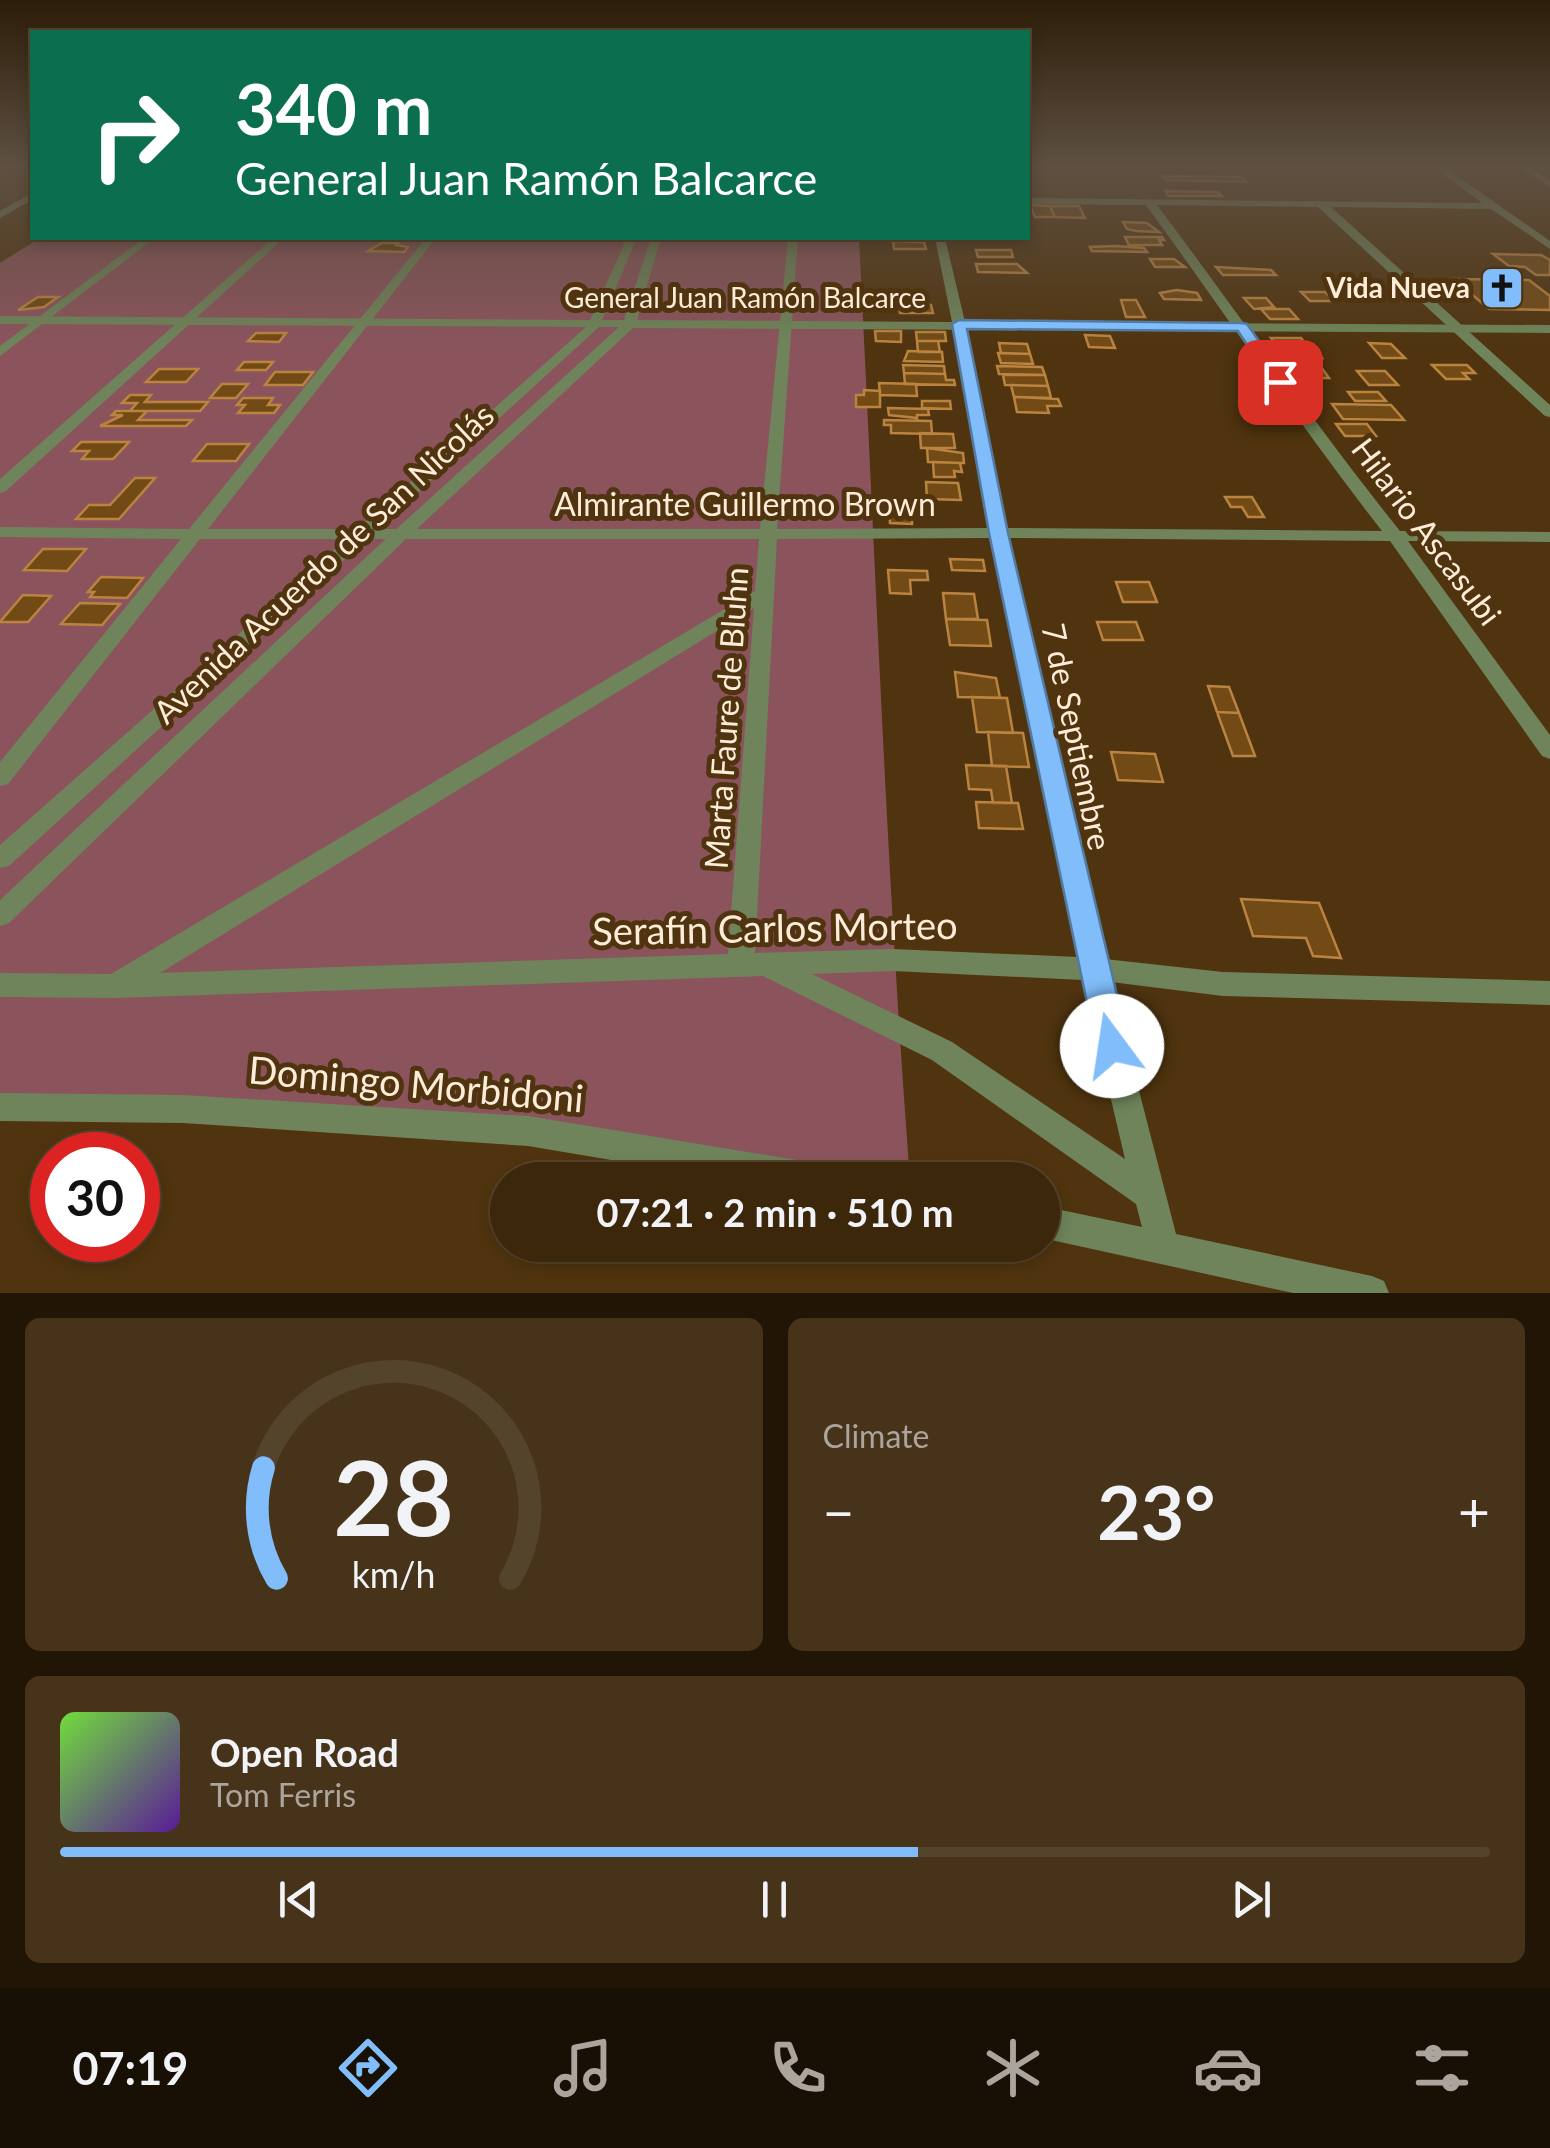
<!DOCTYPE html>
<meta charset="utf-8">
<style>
:root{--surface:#3c270b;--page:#473319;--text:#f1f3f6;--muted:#aca59d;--line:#55442c;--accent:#80bdfa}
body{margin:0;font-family:Lato,sans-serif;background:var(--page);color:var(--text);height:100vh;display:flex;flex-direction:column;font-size:38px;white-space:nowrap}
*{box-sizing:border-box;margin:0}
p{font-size:32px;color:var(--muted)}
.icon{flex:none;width:55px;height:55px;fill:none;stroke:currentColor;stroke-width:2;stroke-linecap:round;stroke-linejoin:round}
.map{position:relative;height:1293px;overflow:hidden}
.drawer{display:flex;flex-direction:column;gap:25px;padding:25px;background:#211506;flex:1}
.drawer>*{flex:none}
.top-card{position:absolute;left:30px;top:30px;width:1000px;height:210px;border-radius:0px;box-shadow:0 5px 15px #0003,0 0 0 2px var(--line);background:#0b6e4f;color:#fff;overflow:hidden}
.speed{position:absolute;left:30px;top:1132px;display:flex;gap:20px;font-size:50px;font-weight:700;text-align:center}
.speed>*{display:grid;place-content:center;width:130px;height:130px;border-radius:50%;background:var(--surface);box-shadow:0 5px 15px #0003,0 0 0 2px var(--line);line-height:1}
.speed .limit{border:15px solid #d22;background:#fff;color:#111}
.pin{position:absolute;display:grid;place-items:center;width:85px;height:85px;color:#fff;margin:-42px;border-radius:20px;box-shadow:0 5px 15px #0006}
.me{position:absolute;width:110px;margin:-55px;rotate:346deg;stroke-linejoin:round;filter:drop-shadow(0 0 8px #0008)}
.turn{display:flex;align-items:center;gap:35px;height:210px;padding:0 40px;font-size:45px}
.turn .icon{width:130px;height:130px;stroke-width:2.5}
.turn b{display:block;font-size:70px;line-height:85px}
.big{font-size:75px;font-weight:700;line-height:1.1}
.drawer .tile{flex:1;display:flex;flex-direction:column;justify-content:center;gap:15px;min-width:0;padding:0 35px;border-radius:15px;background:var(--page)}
.drawer .dial{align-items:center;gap:0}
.dial svg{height:260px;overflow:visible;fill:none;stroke:var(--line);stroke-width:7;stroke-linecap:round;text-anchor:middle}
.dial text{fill:var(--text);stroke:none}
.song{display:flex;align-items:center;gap:30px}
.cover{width:120px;height:120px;border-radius:15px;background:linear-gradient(135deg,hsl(100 70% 55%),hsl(270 70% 35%))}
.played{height:10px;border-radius:5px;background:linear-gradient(90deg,var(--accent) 60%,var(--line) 60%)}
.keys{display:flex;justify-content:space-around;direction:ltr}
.heat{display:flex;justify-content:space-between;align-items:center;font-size:55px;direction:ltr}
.drawer .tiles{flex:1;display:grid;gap:25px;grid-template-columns:1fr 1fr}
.tile:last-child{grid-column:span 2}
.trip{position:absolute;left:490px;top:1162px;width:570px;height:100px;border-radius:50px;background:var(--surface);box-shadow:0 5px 15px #0003,0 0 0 2px var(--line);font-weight:700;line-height:100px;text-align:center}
.menu{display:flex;height:160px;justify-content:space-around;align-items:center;background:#181004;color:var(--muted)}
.menu .icon{width:70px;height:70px}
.menu .active{color:var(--accent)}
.menu b{font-size:45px;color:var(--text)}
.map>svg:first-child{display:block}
</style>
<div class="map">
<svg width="1550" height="1293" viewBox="0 0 1550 1293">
<rect width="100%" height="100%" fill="#50340f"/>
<path fill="#5d3e15" d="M1028,164H1434L1452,177L1028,168Z"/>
<path fill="#8b545d" d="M40,238H859C875,552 886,866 910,1180H821L528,1131L0,1109V263Z"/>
<path fill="#724a15" stroke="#ba8340" stroke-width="2.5" d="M1162,176L1242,177L1247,182L1166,180Z
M1165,191L1218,192L1222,196H1169Z
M1030,205L1050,206L1055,217H1035Z
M1050,206H1079L1085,218L1055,217Z
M1123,222L1147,223L1159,232L1136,231L1127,229Z
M1125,237H1162L1164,240H1159L1162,245H1129Z
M893,241L924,242L926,249H894Z
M382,243H398L396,245L408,247L404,252L368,251Z
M1115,246L1144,248L1147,252L1092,251L1090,247Z
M976,250H1011L1013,257H978Z
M1493,254L1541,255L1550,260V275H1536L1525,267L1509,266Z
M1150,259H1174L1185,267H1155Z
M976,264H1017L1027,273L978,272Z
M1216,267L1271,270L1276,275H1223Z
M1454,279L1529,280L1550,296V310L1489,309Z
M1177,290L1197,293L1201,300L1164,299L1160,293Z
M1301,292H1325L1335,301H1310Z
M38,297H58L44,307L18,310Z
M1244,298H1266L1274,307L1254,309Z
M1121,300H1136L1145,317H1126Z
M899,304L931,305L933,313H900Z
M1261,309H1289L1298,319H1270Z
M875,331H901V342L876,341Z
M916,332H945L946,341H917Z
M256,333H286L279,342L248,341Z
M1085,335L1110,336L1115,348L1089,347Z
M1271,338H1301L1309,348H1279Z
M917,341H938L940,352H918Z
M999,343L1027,344L1030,354L1001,353Z
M1369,343L1391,344L1405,358H1382Z
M1279,348H1314L1322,358H1286Z
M908,351L942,352L943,362L904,361Z
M998,353L1030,354L1033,364L1001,363Z
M244,362H273L266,370H237Z
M903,365L944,366L945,374L904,373Z
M1432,365H1467L1475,373H1463L1469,379H1446Z
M997,366L1042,367L1045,375L999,374Z
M1291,367H1321L1329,378H1305Z
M159,369H198L186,382H146Z
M1357,371H1385L1398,385H1369Z
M275,372H313L303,385H265Z
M904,373L945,374L946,380H954L955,385L905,384Z
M1003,375H1045L1048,386L1005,385Z
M879,383L916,384L917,396L880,395Z
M222,384H248L236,398H210Z
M1011,385L1048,386L1051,398L1014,397Z
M864,390L880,391V407H856V395H864Z
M1348,392H1378L1386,401H1355Z
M130,395H151L145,402H208L200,411H130L137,403H122Z
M1014,397L1058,399L1061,406H1047L1049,413L1017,412Z
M243,398H273L268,405H280L274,413H238L245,405H237Z
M922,401H950L951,409L922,408Z
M1332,404L1391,405L1404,420L1343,419Z
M888,408L928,409L929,415H917V418L889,415Z
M116,411H147L138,420H192L186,426H100L123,415H112Z
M884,420L931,421L932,434L891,433V425H884Z
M1336,424H1367L1376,436H1345Z
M920,433L953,434L955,448H921Z
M81,442H129L113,459H82L89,451H72Z
M207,444H249L236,461H193Z
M927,448L963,453L964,463L928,462Z
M933,462L960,463L962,472L954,471L955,477H934Z
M135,478H155L119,519H76L89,505H110Z
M926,482L958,483L961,500L927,499Z
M1225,497H1252L1264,517H1248L1242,507H1231Z
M889,508L912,512V524L890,523Z
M43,549H86L67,571L24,570Z
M950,559L983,560L985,571L952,570Z
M888,570L927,571L928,580H910L911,594L890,593Z
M101,577L143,578L127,598L90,597L94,592H88Z
M1116,582H1149L1157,602H1123Z
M943,593L974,594L978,619H946Z
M23,595L51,596L28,622H0Z
M80,603L120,604L102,625L61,624Z
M946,619L987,620L991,646L950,645Z
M1097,622H1136L1143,640H1103Z
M955,672L996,678L1000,698L958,697Z
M1208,686L1229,687L1239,713L1217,712Z
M972,697L1007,698L1013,733L977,732Z
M1217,712L1239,713L1255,756H1233Z
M988,732L1023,733L1029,767L992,766Z
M1111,752L1155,754L1163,782L1118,780Z
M966,765L1006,766L1012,803H993L991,790L969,789Z
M976,802L1018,803L1023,829L979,828Z
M1241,899L1319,903L1341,958L1313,956L1306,938L1253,936Z"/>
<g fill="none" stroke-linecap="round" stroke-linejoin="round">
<path fill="#6f845a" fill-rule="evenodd" d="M1429,164H1440L1550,241V249L1491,209L1331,207L1550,405V417L1545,416L1318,207L1157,205C1239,314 1315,425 1400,531L1550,532V542L1408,541L1550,735V759L1542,756L1390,541L1010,538L1105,959L1223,972L1550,981V1005L1223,996L1111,982L1176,1234L1372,1276L1384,1281L1389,1293H1293L1042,1238V1206L1142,1227L1136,1204L932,1060L763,976L116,998L0,997V973L111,974L755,591L759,539H200L8,784L0,786V762L181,539L0,537V527L189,529L426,238H436L208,529H760L788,238H798L777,529L990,528L953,324L959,320L965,324L1007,528L1382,531C1299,425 1225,313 1146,205L1028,204V198L1482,203ZM992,538L1078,957L893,949L755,953L777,539ZM754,608L728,954L160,973ZM893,971L1083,980L1125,1159L952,1042L812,974Z
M32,193V200L0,218V211Z
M144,238H155L0,356V346Z
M273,238H284L6,491L0,493V479Z
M0,1093L183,1095L528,1116L821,1164L832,1169L837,1180H730L528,1146L183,1123L0,1121Z"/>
<path fill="#6f845a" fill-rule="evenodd" d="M1513,164H1525L1550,180V187Z
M627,238H637L602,320H624L651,238H661L637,320L952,322L935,238H945L965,322L1550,325V333L633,328L405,540L9,923L0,926V900L393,532L619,327H599L9,866L0,868V845L586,327L0,324V316L590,320Z"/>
</g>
<linearGradient id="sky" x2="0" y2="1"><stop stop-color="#2c1d08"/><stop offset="0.48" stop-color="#5e5042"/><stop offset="1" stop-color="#5e5042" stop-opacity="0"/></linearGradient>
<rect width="1550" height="345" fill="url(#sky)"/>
<path fill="#80bdfa" stroke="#537ba2" stroke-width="2.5" d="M959,320L1242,323L1247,324L1288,382L1274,386L1238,331L967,329L1008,533L1129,1046L1124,1057L1112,1061L1101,1057L1096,1046L989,533L952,324Z"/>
<defs>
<g id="church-square" transform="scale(2.25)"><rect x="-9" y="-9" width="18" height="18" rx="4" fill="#80bdfa" stroke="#50340f"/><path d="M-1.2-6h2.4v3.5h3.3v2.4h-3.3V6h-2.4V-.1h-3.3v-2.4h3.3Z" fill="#111"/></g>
</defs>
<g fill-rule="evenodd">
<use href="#church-square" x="1502" y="288"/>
</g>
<g text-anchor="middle" stroke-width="10" stroke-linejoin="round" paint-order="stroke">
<g font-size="28" font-weight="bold" fill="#feecd9" stroke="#50340f" text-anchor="end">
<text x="1470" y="298">Vida Nueva</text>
</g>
<g font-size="28" fill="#feecd9" stroke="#50340f">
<text x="745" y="308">General Juan Ramón Balcarce</text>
</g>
<g font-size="32" fill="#feecd9" stroke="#50340f">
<text x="745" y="516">Almirante Guillermo Brown</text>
<text transform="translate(1426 532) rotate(53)" y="11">Hilario Ascasubi</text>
<text transform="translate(324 564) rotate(-43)" y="11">Avenida Acuerdo de San Nicolás</text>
<text transform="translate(727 718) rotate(-86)" y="11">Marta Faure de Bluhn</text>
<text transform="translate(1076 737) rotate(78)" y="11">7 de Septiembre</text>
</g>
<g font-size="38" fill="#feecd9" stroke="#50340f">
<text transform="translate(775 929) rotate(-1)" y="13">Serafín Carlos Morteo</text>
<text transform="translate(416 1085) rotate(5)" y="13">Domingo Morbidoni</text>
</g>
</g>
</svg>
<div class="speed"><div class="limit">30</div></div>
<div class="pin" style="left:1280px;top:382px;background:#d93025"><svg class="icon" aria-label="arrive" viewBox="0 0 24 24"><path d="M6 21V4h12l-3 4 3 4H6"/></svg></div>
<svg class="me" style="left:1112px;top:1046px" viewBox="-20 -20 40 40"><circle r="19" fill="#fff"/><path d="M0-13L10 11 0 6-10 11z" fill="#80bdfa"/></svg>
<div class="trip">07:21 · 2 min · 510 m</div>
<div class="top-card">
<div class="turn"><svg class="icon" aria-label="right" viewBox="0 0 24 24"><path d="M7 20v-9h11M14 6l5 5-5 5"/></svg><div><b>340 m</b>General Juan Ramón Balcarce</div></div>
</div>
</div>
<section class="drawer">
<div class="tiles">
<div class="tile dial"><svg viewBox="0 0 100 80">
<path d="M14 69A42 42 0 1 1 86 69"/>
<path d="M14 69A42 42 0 0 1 10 35" stroke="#80bdfa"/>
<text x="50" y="56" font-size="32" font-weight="700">28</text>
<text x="50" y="72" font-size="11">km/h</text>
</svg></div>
<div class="tile"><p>Climate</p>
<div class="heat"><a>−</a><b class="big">23°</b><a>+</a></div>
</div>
<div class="tile">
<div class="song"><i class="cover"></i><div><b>Open Road</b><p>Tom Ferris</p></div></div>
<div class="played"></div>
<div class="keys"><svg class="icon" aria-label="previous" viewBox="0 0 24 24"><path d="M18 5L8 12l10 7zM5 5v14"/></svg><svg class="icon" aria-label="pause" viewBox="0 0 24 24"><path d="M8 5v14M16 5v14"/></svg><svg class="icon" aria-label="next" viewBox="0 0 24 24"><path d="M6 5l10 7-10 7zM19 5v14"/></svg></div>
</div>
</div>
</section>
<nav class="menu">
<b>07:19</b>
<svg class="icon active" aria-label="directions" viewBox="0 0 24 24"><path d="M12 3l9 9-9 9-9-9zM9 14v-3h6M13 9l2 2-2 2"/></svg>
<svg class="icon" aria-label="music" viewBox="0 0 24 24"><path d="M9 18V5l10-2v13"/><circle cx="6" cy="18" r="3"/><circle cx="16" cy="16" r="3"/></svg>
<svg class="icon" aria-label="phone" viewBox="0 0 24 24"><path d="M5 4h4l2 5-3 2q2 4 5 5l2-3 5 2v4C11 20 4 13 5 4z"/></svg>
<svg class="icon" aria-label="climate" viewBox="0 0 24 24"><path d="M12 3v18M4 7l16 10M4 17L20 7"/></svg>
<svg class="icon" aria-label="car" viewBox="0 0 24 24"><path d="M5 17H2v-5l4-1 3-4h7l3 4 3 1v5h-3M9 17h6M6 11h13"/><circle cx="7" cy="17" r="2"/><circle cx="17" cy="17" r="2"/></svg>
<svg class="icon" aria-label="filters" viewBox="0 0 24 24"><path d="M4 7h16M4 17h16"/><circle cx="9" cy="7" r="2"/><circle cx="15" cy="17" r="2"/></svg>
</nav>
